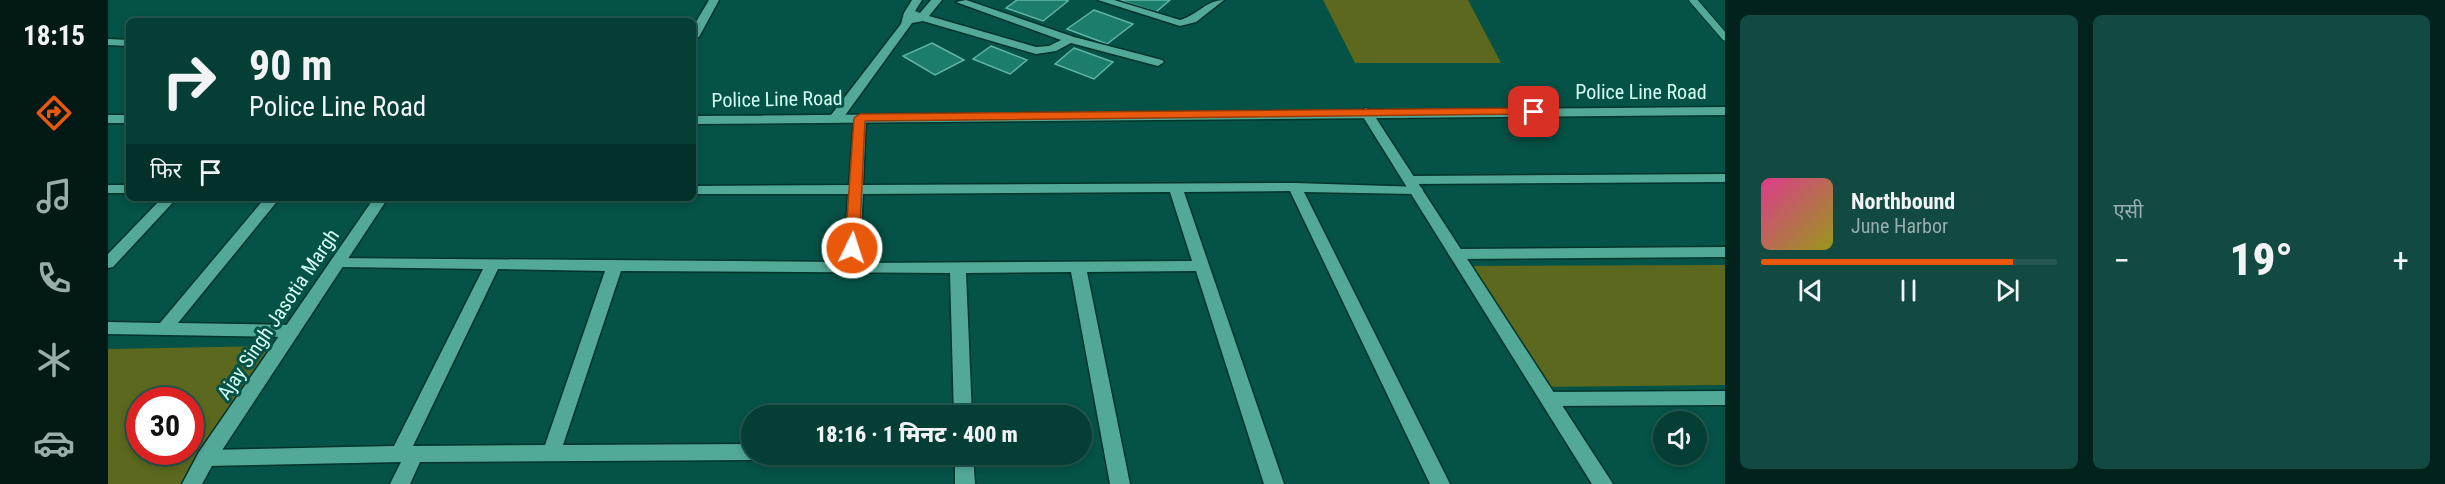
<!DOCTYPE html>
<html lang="hi">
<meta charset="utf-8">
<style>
:root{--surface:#043e34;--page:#124940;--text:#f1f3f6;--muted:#97aeac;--line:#25574f;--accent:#ea580c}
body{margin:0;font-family:"Roboto Condensed","Noto Sans Devanagari",sans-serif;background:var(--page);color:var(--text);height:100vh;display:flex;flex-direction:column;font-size:22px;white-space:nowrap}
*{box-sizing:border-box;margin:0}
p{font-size:20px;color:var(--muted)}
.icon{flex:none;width:33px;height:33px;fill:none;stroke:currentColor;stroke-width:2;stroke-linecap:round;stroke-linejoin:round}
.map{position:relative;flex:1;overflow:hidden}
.sheet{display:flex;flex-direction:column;gap:15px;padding:15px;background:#02221d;width:720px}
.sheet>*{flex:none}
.hud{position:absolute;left:18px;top:18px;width:570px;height:183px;border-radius:9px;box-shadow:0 3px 9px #0003,0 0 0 2px var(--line);background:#043e34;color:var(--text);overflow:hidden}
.buttons{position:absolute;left:1545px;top:411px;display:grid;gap:12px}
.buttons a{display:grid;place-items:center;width:54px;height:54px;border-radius:50%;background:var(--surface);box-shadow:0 3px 9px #0003,0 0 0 2px var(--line);font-size:30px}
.speed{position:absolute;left:18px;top:387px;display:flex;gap:12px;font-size:30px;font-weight:700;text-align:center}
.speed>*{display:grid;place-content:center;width:78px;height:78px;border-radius:50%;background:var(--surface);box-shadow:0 3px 9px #0003,0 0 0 2px var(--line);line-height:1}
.speed .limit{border:9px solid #d22;background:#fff;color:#111}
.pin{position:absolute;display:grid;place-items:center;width:51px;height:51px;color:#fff;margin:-26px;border-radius:12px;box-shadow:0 3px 9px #0006}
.me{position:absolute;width:66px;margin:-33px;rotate:4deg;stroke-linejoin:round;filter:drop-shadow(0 0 4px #0008)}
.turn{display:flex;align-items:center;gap:21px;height:126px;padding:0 24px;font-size:27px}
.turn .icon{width:78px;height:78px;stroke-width:2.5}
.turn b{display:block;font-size:42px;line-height:51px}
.then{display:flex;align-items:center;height:57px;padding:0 24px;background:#0003;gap:12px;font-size:22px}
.big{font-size:45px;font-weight:800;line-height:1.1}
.sheet .widget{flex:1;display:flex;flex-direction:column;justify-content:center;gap:9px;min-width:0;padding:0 21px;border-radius:9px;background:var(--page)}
.song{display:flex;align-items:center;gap:18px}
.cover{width:72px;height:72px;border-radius:9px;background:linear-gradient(135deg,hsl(330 70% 55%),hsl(60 70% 35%))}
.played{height:6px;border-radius:3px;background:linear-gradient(90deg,var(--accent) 85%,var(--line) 85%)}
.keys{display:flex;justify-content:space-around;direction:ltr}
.heat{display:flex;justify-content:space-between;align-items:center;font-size:33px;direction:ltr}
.sheet .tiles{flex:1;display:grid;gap:15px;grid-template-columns:repeat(2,1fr)}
.trip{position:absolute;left:633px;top:405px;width:351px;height:60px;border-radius:30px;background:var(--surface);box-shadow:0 3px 9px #0003,0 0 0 2px var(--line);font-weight:800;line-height:60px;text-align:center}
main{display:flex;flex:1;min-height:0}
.tabs{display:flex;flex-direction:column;width:108px;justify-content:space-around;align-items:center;background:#021915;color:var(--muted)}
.tabs .icon{width:42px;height:42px}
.tabs .on{color:var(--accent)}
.tabs b{font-size:27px;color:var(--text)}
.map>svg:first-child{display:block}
</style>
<main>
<nav class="tabs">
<b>18:15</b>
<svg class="icon on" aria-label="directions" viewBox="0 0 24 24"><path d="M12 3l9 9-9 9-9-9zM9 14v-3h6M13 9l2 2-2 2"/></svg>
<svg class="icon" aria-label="music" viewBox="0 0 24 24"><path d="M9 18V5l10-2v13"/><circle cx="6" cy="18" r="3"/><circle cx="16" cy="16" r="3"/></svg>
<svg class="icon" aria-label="phone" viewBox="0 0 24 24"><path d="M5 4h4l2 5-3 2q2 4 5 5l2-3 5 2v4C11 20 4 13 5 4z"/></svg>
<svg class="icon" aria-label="climate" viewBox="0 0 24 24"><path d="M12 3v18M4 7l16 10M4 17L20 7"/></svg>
<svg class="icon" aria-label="car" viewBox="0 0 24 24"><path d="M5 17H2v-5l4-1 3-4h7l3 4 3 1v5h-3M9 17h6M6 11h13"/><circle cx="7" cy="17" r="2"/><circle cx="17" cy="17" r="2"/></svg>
</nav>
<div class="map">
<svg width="1617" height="484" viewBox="0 0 1617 484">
<rect width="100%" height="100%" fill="#055246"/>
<path fill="#5b681d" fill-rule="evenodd" d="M1215,0H1360L1393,63H1247Z
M1617,265V385L1430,387L1356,266Z
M168,346L77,484H0V349ZM32,400H82V452H32Z"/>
<path fill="#1d7d6c" stroke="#61b6a5" stroke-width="1.5" d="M909,0H958L960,1L935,21L898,8Z
M1011,0H1062L1048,12Z
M986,10L1025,24L999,44L959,29Z
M824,43L856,60L827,75L795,56Z
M883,46L919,60L902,74L865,59Z
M966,48L1005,62L986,79L947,64Z"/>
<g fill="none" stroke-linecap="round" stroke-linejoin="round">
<g stroke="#02342c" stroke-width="9">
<path id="service" d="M1585,0L1617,37"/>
</g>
<g stroke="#02342c" stroke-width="3">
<path id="minor" d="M601,0H611L591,37L585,40V27Z
M804,0H814L807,11L812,13L823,0H834L821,16L928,47L941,46L953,40L848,2L858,0L966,37L1054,60L1056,62L1050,66L963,43L948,51L928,54L815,21L804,23L733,121H723L722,118L723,115L793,24L796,13Z
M990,0H1006L1072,20C1090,15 1098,0 1116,0L1088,22L1072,26Z
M0,39L21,40V46L0,45Z
M752,114L758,118L755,185L1187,183L1313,187L1315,190L1308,194L1196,192L1342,484H1322L1182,191L1076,192L1176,484H1156L1088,271L979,272L1022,484H1002L963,272L858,273L864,416H846L842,273L513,271L455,445L644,444V454H652L651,458L644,460L312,462L302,484H282L293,462L98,466L91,464L89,458L91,452L98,450L286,446L375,269L230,267L225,266L222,262L225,258L736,262L740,194H585V186L741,185L746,118ZM1062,192L1084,261L751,263L755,194ZM390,269L497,271L437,445L305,446Z
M1617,174V182L1301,184L1294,180L1301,176Z
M0,185H21V193H0Z
M54,198H69L5,267L0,268V254Z
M157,198H172L70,323L184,325L190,327L192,331L190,335L184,337L0,334V322L52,323Z
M1617,247V257L1348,259L1340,254L1348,249Z
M1617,391V405L1441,406L1435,404L1432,399L1435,394L1441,392Z
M847,454H865L867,484H847Z"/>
</g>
<g stroke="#02342c" stroke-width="3">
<path id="tertiary" d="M1258,108L1264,112L1505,484H1484L1252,112Z
M266,198H280L105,464L94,484H74L91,452Z"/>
</g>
<g stroke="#02342c" stroke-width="3">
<path id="secondary" d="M1617,107V115L585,124V116Z
M0,115H21V123H0Z"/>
</g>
<use href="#service" stroke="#53a997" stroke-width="7"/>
<use href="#minor" fill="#53a997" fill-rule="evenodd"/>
<use href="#tertiary" fill="#53a997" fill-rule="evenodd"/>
<use href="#secondary" fill="#53a997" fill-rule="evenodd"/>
</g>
<path fill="#ea580c" stroke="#983908" stroke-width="1.5" d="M1426,108L1432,112L1430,114L757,121L751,248L744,253L737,248L746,118L752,114Z"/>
<g text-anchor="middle" stroke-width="6" stroke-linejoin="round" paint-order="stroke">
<g font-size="20" fill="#d5fef4" stroke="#055246">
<text x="1533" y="99">Police Line Road</text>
<text transform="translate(669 99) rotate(-1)" y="7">Police Line Road</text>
<text transform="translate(170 314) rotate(-56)" y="7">Ajay Singh Jasotia Margh</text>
</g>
</g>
</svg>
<div class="buttons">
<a><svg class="icon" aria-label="sound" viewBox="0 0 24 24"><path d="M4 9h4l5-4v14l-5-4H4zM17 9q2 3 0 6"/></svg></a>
</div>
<div class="speed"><div class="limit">30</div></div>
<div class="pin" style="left:1426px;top:112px;background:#d93025"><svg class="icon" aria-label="arrive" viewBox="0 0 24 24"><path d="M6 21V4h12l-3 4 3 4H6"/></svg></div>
<svg class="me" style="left:744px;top:248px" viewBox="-20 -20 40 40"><circle r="17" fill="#ea580c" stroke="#fff" stroke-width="3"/><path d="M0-11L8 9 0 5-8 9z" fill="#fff"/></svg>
<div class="trip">18:16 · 1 मिनट · 400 m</div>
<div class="hud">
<div class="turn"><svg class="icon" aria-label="right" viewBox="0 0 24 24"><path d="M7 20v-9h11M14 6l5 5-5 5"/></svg><div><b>90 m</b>Police Line Road</div></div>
<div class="then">फिर<svg class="icon" aria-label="arrive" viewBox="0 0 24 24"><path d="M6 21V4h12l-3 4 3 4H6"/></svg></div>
</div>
</div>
<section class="sheet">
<div class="tiles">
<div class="widget">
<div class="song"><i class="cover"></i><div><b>Northbound</b><p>June Harbor</p></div></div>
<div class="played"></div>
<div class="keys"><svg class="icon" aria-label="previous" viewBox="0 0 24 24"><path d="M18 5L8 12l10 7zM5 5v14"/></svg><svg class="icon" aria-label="pause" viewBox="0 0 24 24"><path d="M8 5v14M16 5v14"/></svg><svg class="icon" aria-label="next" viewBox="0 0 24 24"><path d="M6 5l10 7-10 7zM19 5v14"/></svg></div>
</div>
<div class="widget"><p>एसी</p>
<div class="heat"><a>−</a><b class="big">19°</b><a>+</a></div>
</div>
</div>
</section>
</main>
